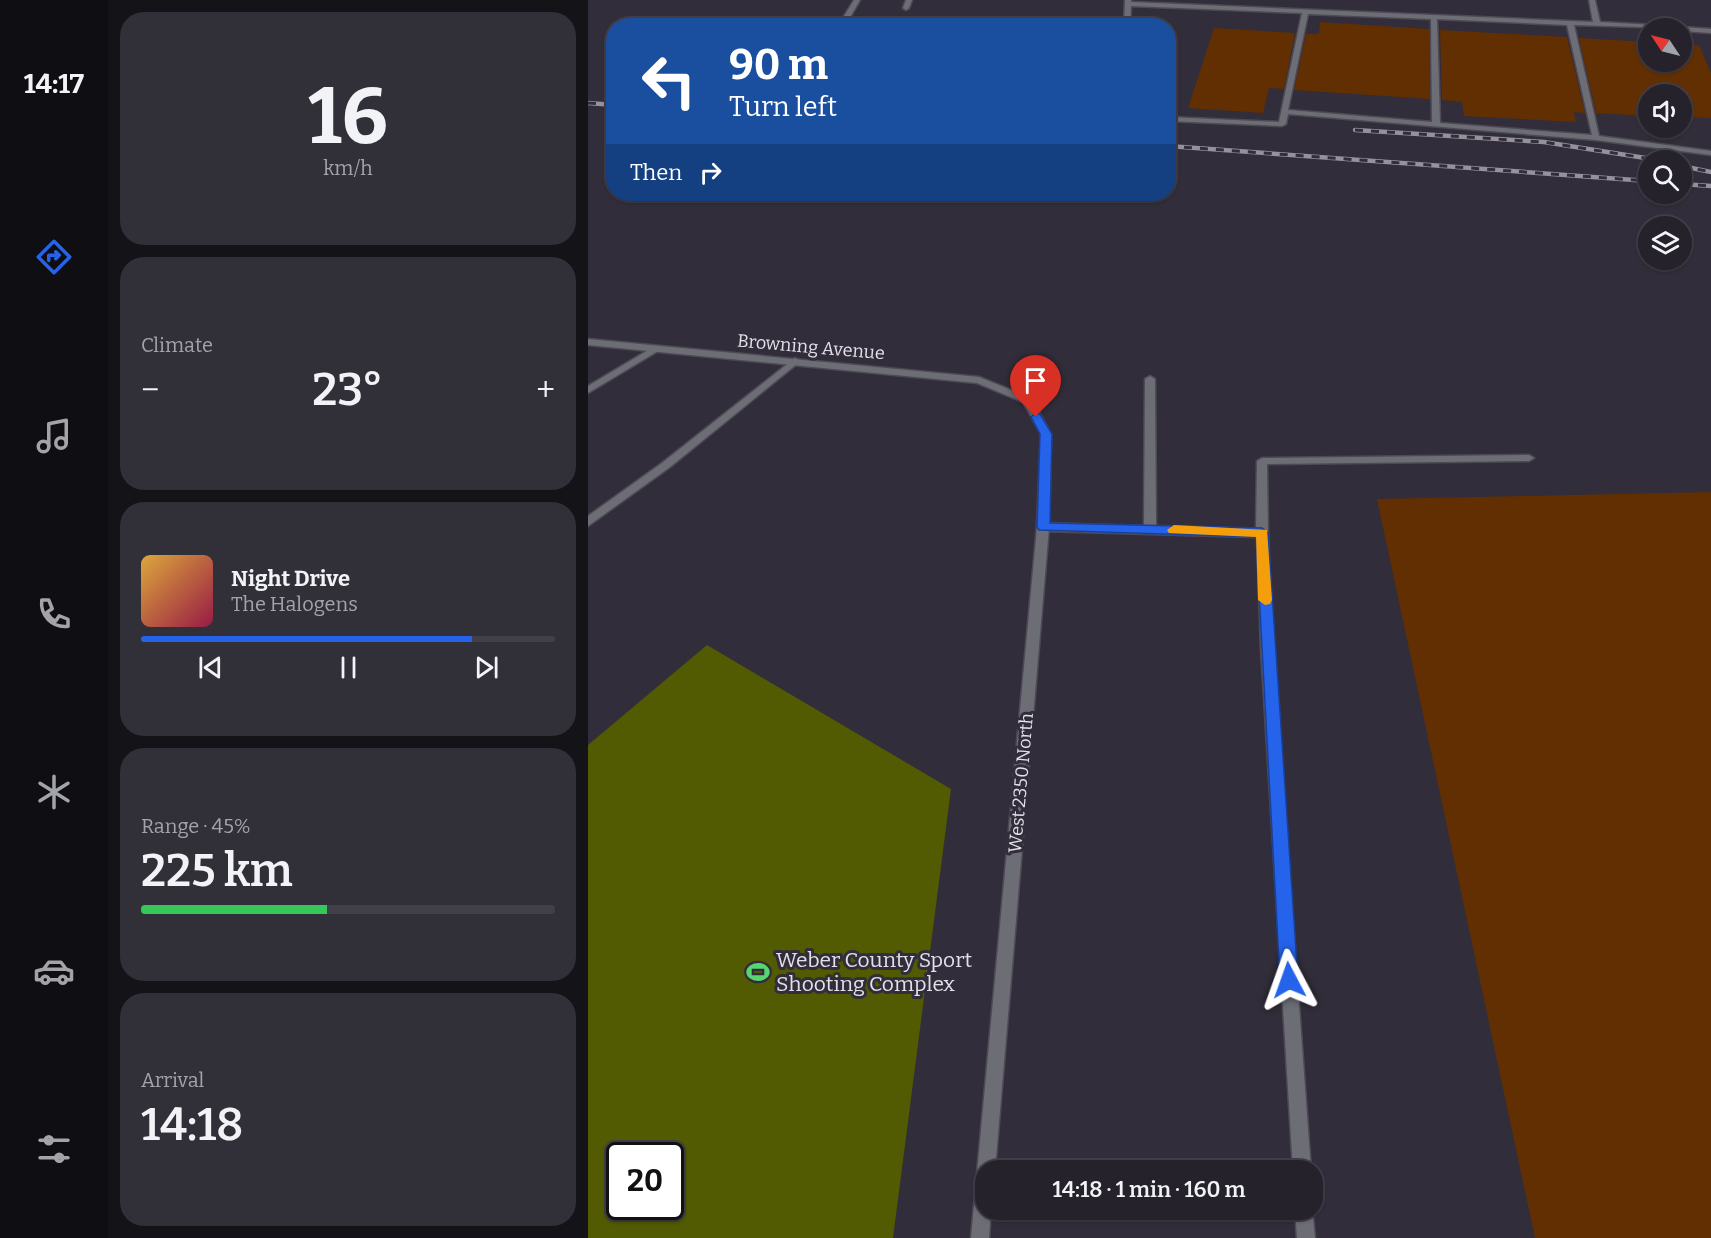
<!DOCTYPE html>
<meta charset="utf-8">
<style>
:root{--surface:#25222c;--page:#312f38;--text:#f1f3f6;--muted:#a3a4a9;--line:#423f48;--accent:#2563eb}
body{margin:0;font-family:Bitter,serif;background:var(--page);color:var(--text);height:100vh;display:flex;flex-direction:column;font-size:22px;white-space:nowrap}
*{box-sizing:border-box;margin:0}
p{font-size:20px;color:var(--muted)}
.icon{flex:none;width:33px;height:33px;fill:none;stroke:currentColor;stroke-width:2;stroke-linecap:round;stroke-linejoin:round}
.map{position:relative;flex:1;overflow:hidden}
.sheet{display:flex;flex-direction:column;gap:12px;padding:12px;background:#141318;width:480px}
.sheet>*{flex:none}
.hud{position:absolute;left:18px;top:18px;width:570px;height:183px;border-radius:24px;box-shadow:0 2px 4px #0004,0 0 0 2px var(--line);background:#1a4fa0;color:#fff;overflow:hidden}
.needle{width:39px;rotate:305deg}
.fabs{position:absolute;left:1050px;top:18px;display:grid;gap:12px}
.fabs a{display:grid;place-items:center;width:54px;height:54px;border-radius:50%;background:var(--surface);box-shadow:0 2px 4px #0004,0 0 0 2px var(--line);font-size:30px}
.speed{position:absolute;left:18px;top:1142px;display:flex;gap:12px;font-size:30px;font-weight:700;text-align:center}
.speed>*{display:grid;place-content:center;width:78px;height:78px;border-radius:50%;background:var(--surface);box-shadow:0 2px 4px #0004,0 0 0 2px var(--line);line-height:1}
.speed .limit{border:3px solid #111;border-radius:9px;background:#fff;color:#111}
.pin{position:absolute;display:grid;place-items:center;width:51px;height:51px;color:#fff;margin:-62px -26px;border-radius:50% 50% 50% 0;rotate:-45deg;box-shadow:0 0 6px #0007}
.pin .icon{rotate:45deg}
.me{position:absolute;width:66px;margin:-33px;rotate:356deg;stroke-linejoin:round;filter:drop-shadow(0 0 4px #0008)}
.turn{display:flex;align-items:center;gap:21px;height:126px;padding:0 24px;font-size:27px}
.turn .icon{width:78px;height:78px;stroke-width:2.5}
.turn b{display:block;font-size:42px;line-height:51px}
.then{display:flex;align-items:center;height:57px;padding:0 24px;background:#0003;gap:12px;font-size:22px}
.big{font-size:45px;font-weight:600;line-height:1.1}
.sheet .card{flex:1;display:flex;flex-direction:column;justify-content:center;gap:9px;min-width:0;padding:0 21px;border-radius:24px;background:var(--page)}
.sheet .dial{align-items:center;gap:0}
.dial b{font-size:78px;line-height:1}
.song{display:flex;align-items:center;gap:18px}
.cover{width:72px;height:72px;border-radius:9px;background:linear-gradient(135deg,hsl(40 70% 55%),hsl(340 70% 35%))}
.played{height:6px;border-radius:3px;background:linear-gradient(90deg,var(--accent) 80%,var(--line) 80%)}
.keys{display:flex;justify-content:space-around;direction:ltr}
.heat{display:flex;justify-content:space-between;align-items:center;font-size:33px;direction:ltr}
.charge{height:9px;border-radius:4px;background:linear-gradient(90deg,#34c759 45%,var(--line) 0)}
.trip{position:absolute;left:387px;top:1160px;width:348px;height:60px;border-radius:24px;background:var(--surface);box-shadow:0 2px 4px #0004,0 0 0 2px var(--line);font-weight:600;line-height:60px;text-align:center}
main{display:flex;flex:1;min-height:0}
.tabs{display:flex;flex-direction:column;width:108px;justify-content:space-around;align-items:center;background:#0f0e12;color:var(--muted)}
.tabs .icon{width:42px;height:42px}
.tabs .active{color:var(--accent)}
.tabs b{font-size:27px;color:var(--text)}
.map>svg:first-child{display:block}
</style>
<main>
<nav class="tabs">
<b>14:17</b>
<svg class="icon active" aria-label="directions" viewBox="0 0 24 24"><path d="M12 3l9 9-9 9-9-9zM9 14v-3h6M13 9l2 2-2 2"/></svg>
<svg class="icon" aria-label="music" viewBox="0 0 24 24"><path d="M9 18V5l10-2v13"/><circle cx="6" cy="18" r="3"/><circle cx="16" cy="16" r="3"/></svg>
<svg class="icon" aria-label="phone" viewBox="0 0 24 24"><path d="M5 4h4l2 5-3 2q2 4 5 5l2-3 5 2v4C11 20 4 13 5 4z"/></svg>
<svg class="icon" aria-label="climate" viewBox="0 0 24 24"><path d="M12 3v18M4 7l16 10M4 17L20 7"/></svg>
<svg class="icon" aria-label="car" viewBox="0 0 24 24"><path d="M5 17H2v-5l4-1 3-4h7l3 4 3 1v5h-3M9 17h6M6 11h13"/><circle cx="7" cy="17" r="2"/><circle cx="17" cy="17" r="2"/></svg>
<svg class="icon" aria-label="filters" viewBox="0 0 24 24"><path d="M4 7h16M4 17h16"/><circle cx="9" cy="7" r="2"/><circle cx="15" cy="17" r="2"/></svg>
</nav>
<section class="sheet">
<div class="card dial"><b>16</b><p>km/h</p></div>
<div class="card"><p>Climate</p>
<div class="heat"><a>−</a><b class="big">23°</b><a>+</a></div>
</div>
<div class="card">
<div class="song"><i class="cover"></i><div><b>Night Drive</b><p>The Halogens</p></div></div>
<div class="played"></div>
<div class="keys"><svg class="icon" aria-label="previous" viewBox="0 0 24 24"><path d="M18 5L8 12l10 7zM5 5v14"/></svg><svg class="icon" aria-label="pause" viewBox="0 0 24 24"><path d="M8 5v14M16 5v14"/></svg><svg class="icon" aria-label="next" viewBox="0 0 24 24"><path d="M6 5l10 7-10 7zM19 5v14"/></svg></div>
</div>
<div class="card"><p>Range · 45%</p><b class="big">225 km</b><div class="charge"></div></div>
<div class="card"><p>Arrival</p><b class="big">14:18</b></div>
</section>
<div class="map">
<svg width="1123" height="1238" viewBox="0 0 1123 1238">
<rect width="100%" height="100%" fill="#312d3a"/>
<path fill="#525a02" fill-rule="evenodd" d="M119,645L363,789L305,1238H0V745ZM32,1155H82V1206H32Z"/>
<path fill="#622f03" d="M732,22L841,29L842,99L706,90L718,34H731Z
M626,28L707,33L696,89L681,88L675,113L600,108Z
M852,30L979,37L997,113L986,112L988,122L876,116L874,102L854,100Z
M991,38L1060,42V62H1094V44L1111,45L1123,73V118L1094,117V94H1060V116L1008,113Z
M1123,492V1238H947L789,499Z"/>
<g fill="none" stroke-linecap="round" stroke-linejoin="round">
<g stroke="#4d4a56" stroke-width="3">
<path id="service" d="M266,0H272L257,26H250Z
M318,0H324L321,8L318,10L315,8Z
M537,0H543V2L1005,22L1001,0H1007L1012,22L1085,26L1088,28L986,25L1011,136L1123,151V155L1008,140L700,114L698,124L694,126L580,121V117L691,122L714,13L543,6L542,26H536ZM720,14L843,19L844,122L700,110ZM849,19L979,25L1004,135L852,123Z
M1094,27L1123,29V33L1094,31V28H1091Z
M67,346L72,349L70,351L0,393V386Z
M207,358L212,361L210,363L82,467L0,526V516L74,463Z
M562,376L567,379L568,526L668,529L669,461L674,458L941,455L946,458L941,461L679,464L680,533L685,648L723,1170H705L673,648L669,537L455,531L449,527L455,523L556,526L557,379Z
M707,1209L724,1208L727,1238H709Z"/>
</g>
<g stroke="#4d4a56" stroke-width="3">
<path id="minor" d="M0,339L391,377L443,398L463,434L461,527L407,1170H398V1209H403L401,1238H383L449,527L453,434L435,402L389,383L0,345Z"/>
</g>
<use href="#service" fill="#6d6e75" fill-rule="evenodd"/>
<use href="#minor" fill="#6d6e75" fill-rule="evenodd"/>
<g stroke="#95929c" stroke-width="4.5">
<path id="rail" d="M0,103L26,105
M767,130L956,142L1070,160
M580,146L1060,181
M1094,166L1123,172
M1094,184L1123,186"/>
</g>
<use href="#rail" stroke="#312d3a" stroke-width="3" stroke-dasharray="8" stroke-linecap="butt"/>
</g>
<path fill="#2563eb" stroke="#184099" stroke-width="1.5" d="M448,413L452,414L464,434L462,523L674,528L680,533L710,980L707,986L701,989L695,986L692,980L668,537L451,530L449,527L452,434L443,417Z"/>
<path fill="#f59e0b" d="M586,525L679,530L684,600L682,604L677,605L670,600L668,537L581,533L579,530Z"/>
<defs>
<g id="stadium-bare" transform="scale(1.8)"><path d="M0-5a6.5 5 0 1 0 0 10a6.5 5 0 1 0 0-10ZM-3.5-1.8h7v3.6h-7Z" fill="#59d56f" stroke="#312d3a" stroke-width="2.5" paint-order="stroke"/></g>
</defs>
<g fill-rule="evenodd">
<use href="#stadium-bare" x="170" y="972"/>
</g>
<g text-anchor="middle" stroke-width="6" stroke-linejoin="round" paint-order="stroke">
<g font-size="18" fill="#e3e0e9" stroke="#312d3a">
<text transform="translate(223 347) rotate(5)" y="6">Browning Avenue</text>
<text transform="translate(433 783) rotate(-85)" y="6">West 2350 North</text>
</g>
<g font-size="21" fill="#e3e0e9" stroke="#312d3a" text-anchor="start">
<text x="188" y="967">Weber County Sport<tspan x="188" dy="24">Shooting Complex</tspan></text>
</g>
</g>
</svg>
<div class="fabs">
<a><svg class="needle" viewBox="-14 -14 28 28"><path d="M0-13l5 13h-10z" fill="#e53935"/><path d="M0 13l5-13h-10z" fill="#a3a4a9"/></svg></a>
<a><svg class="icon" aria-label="sound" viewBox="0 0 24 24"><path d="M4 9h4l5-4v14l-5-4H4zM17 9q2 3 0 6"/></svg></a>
<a><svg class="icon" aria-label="search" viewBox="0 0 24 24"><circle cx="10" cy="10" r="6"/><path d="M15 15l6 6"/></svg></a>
<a><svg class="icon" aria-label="layers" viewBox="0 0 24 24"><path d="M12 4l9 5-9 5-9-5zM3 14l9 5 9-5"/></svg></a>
</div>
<div class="speed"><div class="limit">20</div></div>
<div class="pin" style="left:448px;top:417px;background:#d93025"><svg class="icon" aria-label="arrive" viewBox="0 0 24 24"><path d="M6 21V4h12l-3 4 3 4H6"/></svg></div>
<svg class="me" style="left:701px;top:980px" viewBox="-20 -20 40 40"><path d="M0-17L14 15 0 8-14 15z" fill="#2563eb" stroke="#fff" stroke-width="4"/></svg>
<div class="trip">14:18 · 1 min · 160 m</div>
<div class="hud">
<div class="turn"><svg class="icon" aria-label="left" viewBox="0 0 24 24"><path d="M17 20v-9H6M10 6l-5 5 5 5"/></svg><div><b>90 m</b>Turn left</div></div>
<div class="then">Then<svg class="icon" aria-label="right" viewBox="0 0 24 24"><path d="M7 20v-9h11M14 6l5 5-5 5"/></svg></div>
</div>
</div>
</main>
